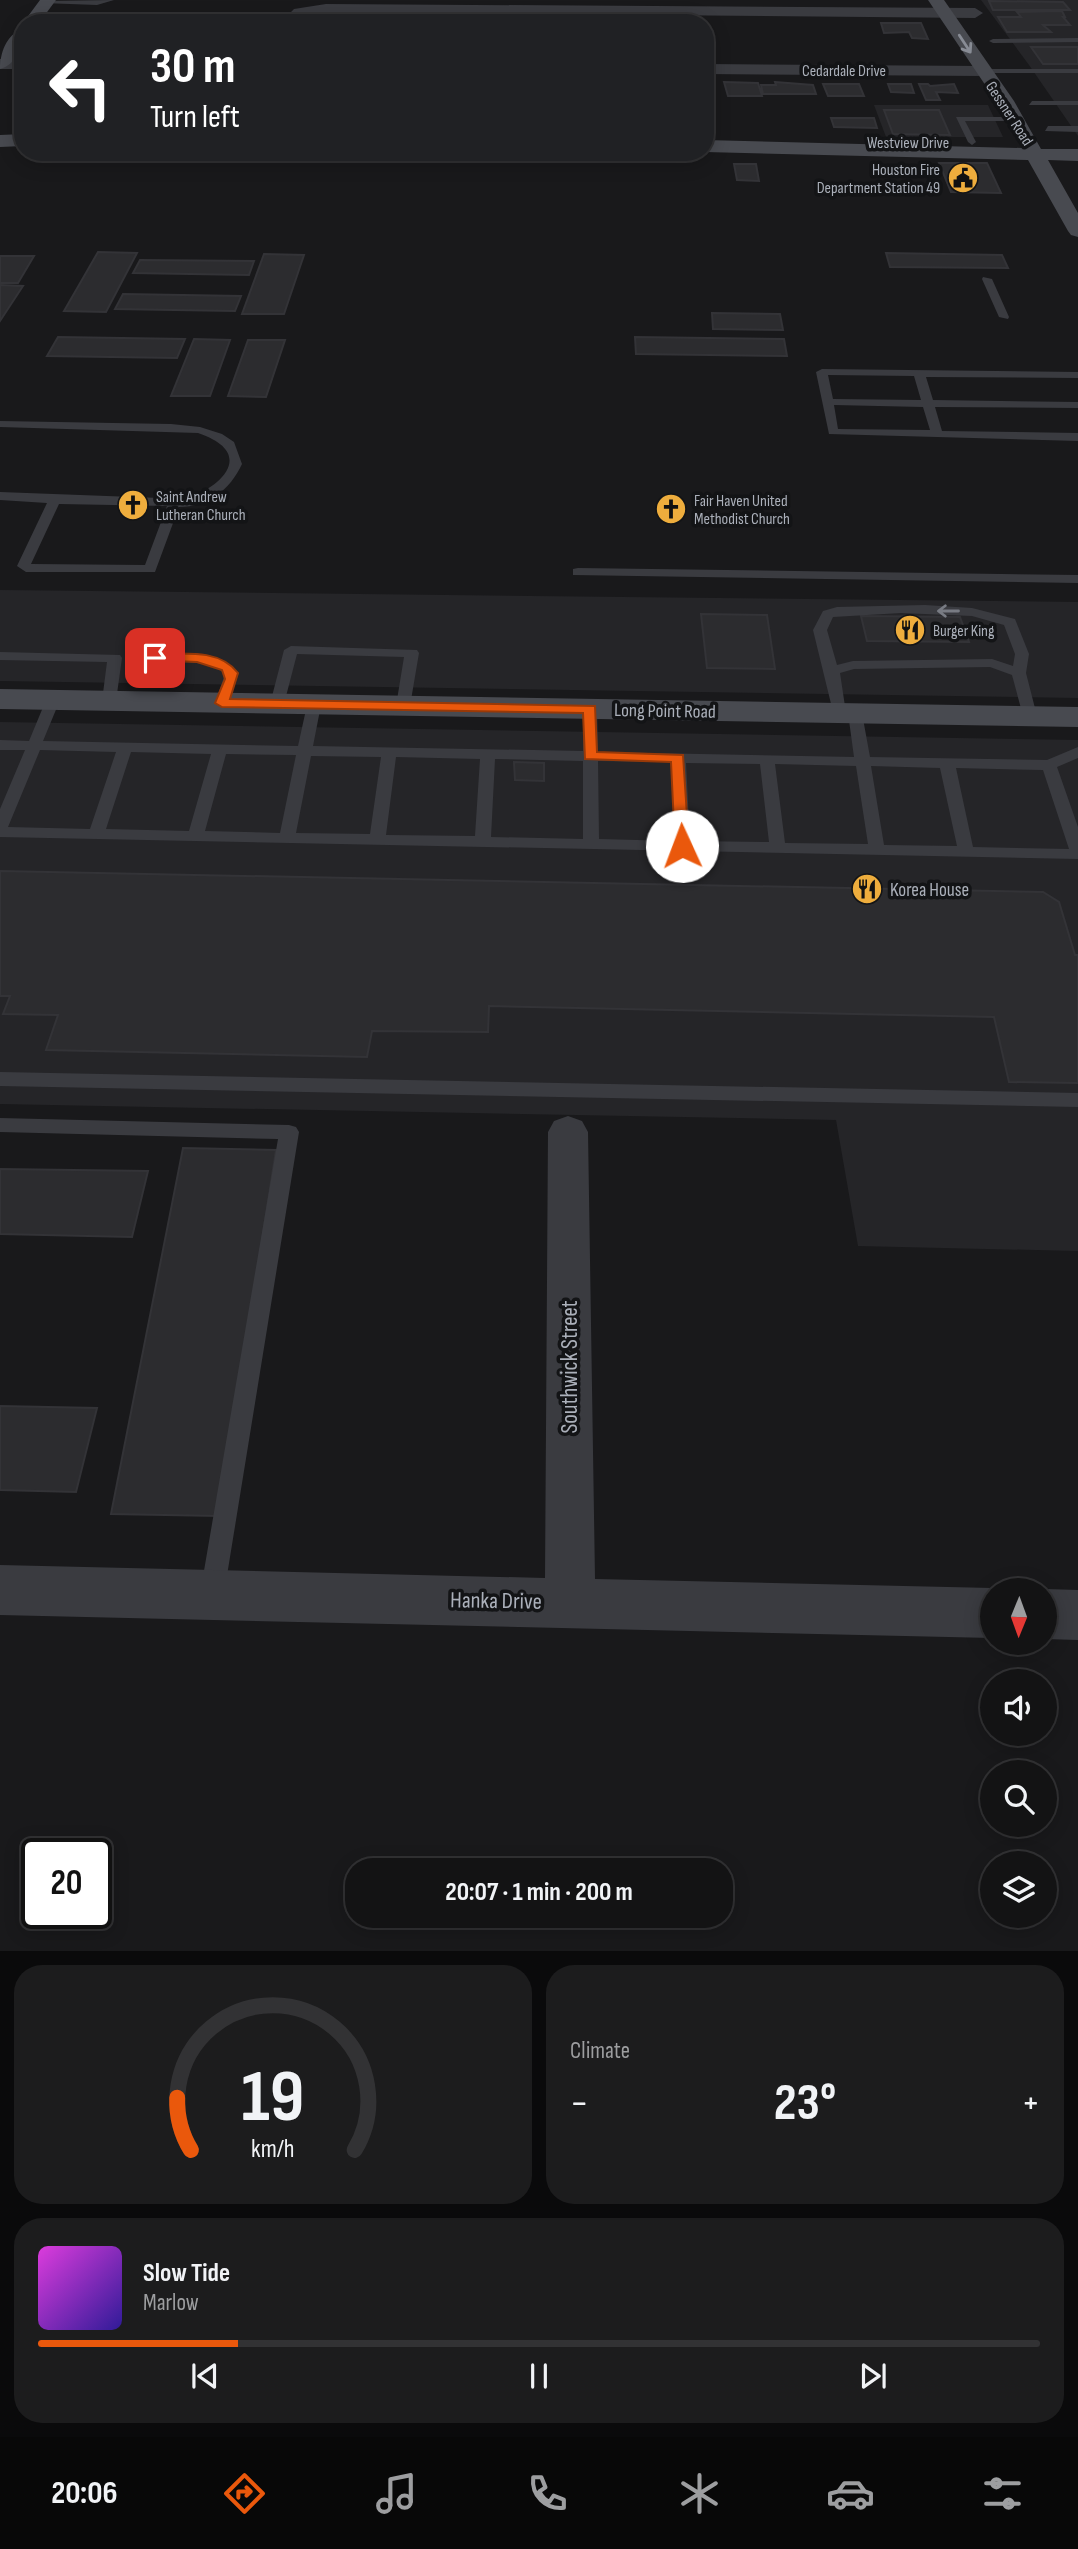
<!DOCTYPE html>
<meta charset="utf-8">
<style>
:root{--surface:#131314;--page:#1c1c1d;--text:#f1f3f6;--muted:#9d9ea0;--line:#323234;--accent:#ea580c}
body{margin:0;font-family:"Sofia Sans Condensed",sans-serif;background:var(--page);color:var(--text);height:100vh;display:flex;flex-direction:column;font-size:26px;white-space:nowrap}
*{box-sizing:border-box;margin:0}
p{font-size:23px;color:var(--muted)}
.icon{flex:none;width:38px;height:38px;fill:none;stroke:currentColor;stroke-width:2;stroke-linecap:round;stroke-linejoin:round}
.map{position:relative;height:1951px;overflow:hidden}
.details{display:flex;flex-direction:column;gap:14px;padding:14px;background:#0a0a0b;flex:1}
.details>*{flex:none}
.hud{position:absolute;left:14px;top:14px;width:700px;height:147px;border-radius:28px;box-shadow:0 4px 18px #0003,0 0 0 2px var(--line);background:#202124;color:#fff;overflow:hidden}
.needle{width:46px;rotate:181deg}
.tools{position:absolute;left:980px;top:1578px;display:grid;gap:14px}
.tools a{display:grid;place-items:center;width:77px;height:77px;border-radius:50%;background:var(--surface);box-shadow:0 4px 18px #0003,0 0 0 2px var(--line);font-size:35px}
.speed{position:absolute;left:21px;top:1838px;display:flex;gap:14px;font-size:35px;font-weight:700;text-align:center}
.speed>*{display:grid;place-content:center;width:91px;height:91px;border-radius:50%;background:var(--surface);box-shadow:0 4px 18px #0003,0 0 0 2px var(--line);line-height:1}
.speed .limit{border:4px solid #111;border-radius:10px;background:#fff;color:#111}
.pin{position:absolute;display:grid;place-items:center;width:60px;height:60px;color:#fff;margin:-30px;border-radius:14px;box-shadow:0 4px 10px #0006}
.me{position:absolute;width:77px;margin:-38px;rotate:358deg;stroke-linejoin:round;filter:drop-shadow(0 0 5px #0008)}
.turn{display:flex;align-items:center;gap:24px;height:147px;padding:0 21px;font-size:32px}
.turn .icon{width:91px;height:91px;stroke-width:2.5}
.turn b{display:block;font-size:49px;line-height:60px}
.big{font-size:52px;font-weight:700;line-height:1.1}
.details .tile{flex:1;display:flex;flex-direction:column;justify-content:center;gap:10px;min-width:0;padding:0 24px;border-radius:28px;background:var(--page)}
.details .dial{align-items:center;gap:0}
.dial svg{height:182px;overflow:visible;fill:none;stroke:var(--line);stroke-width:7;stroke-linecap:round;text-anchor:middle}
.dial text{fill:var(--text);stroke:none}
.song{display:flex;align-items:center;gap:21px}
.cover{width:84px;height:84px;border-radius:10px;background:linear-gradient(135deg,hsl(300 70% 55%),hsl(250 70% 35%))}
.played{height:7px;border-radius:4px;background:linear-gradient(90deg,var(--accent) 20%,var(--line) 20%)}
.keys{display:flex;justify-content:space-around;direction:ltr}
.heat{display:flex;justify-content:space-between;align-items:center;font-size:38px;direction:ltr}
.details .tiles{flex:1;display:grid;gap:14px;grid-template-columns:1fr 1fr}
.tile:last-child{grid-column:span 2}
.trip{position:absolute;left:345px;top:1858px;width:388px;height:70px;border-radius:28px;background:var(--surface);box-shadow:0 4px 18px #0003,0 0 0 2px var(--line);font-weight:700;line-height:70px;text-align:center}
.tabs{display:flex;height:112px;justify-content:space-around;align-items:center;background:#080808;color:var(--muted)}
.tabs .icon{width:49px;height:49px}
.tabs .on{color:var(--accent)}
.tabs b{font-size:32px;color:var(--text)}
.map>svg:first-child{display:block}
</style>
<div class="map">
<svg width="1078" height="1951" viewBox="0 0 1078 1951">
<rect width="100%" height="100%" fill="#19191b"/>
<path fill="#252528" d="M981,0H1078V136L1029,65Z
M874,105H988L1003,137H886Z
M0,590L1078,602V698L0,681Z
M0,722L1078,740V1251L858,1246L836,1120L0,1104Z"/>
<path fill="#2c2c2f" stroke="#333337" stroke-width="2" d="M989,1L1063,2L1070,10H993Z
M1062,11L1065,17H1063L1070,25H1043L1051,32H1007L998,17H1021L1017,12Z
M881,23H921L928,39L912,38L909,32L884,33Z
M1031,47H1078V64H1043Z
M724,82L758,83L762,96H728Z
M775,82L813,85L816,94H763L761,85H776Z
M823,84H859L864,96H828Z
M888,84H911L914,93L891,92Z
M919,84H928L930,86L954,84L958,93L936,92L940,100H926Z
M884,110H939L950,135L893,134Z
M831,118H874L877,128L834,127Z
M939,163H987L1001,193L951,192Z
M734,164H756L759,181L737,180Z
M98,252L137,253L106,312L64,311Z
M886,253L1002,255L1008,268L890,267Z
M264,254L304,255L284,314H242Z
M0,256H34L18,283H0Z
M140,260L254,261L249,275L133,273Z
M0,285L23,286L0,321Z
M123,294L241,296L235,311L115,309Z
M712,313L780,314L783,330L713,329Z
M58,337L185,339L177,358L47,356Z
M635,337L784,339L787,356L636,354Z
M194,339L230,340L210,396H171Z
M248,340H285L266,397L228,396Z
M701,614L767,615L775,669L707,668Z
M861,616L960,617L969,642L867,641Z
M514,762L544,763V781L515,780Z
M0,871L1043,892L1059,902L1075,955H1078V1083L1009,1082L994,1017L489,1006L488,1032L372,1031L367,1057L46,1050L58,1015L3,1014L10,996H0Z
M183,1148L276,1150L219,1516L111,1514Z
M0,1169L148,1171L132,1237L0,1234Z
M0,1406L97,1408L76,1492L0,1490Z"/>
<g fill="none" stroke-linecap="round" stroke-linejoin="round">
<path fill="#3a3b40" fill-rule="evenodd" d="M114,0L97,5L42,3L46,1Z
M1078,38V42L993,43L989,41L993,39Z
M982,69H1078V73H979Z
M1032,101H1078V105H1029Z
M956,117H1016L1020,119L1016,121H965L976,142L972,145L968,142Z
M1048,126H1078V132L1045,131Z
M983,277L992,279L1009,317L1008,319L999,317L982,279Z
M822,369L1078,372V378L926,377L933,400L1078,402V408L935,407L942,431L1078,433V441L829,434L816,372ZM828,375L914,376L921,400L833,399ZM834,405L923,407L930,430L838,429Z
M0,421L171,424L200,427L222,434L234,442L242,464C230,490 208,507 179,507L155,572H26L17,566L47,503L0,500V492L187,499C226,484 254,452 198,433L0,427ZM59,504L167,506L145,565L31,564Z
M578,568L1078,575V583L573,575V569Z
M925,605L972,608L1015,619L1029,654L1026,673L1037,716L1035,719L1030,720L1023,716L1012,675L990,667L854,669L840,673L846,713L839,717L834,716L813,630L823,611L837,607ZM901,613L972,616L1004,625L1015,654L1013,666L992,659L853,661L837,665L827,630L833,617Z
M291,646L417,650L419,653L410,706L403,710L396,706L404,657L297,654L284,704L282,707H272L270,704L284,650Z
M0,652L120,655L122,658L116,701L109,705L102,701L107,662L0,660Z
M196,653L220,659L239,673L227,706H217L215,703L225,674C199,653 163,670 148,658L155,654Z
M53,696L60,700L43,741L298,746L307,705L314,701L321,705L313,746L583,751V709L590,705L597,709L598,752L854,757L848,713L855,709L862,713L870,757L1047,760L1078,747V758L1057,767L1078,827V859L0,837V809L25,750H0V740L29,741L46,700ZM40,750L116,752L90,829L8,827ZM131,752L211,754L189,831L106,829ZM226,754L296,755L280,833L205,831ZM311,756L381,757L370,834L296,833ZM396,757L480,759L475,836L386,835ZM495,759L583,761V839L491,837ZM598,761L671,762L674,841L599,839ZM686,763L760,764L769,842L690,841ZM775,764L856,766L868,844L785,843ZM871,766L940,768L957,846L884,845ZM956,768L1043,770L1069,849L973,847Z
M0,1072L1078,1093V1107L0,1086Z
M0,1118L289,1125L296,1127L299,1132L224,1594L221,1602L212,1606L203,1602L200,1594L278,1139L0,1132Z"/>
<path fill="#3a3b40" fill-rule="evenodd" d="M326,4L975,8L983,13L975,18L326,12C307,14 297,23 280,23L294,9Z
M0,59H23V69H0Z
M705,64L982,66L990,71L982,76L705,74Z
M568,1116L582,1121L588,1132L595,1579L992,1588L999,1591H992V1638L0,1615V1565L545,1578L548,1132L554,1121Z
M1045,1589L1078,1590V1640L1045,1639V1591H1040Z"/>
<path fill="#484a50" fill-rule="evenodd" d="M40,0H56L39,23H23Z
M928,0H944L1014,101L1041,149H1078V161L1048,160L1078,213V237L1071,235L1068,231L1028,160L705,152V140L1022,148L996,101Z
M23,29C23,44 17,65 0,69C0,54 6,34 23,29Z
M23,134V146L0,147V135Z
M0,689L1078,707V727L0,709Z"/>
</g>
<defs><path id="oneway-shaft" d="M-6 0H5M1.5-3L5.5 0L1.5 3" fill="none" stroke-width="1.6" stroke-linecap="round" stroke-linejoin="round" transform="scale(1.75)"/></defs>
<use stroke="#888c95" href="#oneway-shaft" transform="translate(965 44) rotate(57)"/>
<use stroke="#787b83" href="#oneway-shaft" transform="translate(948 611) rotate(-180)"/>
<path fill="#ea580c" stroke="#983908" stroke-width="2" d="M155,654C182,654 219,648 238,673L230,699L595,706L597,752L683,755L689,846L682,851L675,846L671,762L585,759L583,713L222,707L215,703L225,679L222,670L197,662L150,660V655Z"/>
<defs>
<g id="civic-disc" transform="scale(1.575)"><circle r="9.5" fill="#eead3d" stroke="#131416"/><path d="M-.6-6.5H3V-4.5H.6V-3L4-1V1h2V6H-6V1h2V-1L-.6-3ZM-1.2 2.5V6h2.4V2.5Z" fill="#111"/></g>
<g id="church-disc" transform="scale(1.575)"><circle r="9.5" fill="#eead3d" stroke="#131416"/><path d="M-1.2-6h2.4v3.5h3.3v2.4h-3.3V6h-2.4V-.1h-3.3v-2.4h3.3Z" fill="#111"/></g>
<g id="restaurant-disc" transform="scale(1.575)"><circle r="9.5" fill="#eead3d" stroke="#131416"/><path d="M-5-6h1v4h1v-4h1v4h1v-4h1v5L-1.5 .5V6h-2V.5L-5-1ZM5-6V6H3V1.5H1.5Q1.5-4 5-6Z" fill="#111"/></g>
</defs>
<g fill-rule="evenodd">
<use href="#civic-disc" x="963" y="178"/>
<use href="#church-disc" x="133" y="505"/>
<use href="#church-disc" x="671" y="509"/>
<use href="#restaurant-disc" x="910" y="630"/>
<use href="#restaurant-disc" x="867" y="889"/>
</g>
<g text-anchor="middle" stroke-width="7" stroke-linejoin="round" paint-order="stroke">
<g font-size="16" fill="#abb0ba" stroke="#131416">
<text x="844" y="76">Cedardale Drive</text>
<text transform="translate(1010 113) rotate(57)" y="6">Gessner Road</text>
<text x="908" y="148">Westview Drive</text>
</g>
<g font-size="16" fill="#abb0ba" stroke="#131416" text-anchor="start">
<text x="940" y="175" text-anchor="end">Houston Fire<tspan x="940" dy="18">Department Station 49</tspan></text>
<text x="156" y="502">Saint Andrew<tspan x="156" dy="18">Lutheran Church</tspan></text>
<text x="694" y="506">Fair Haven United<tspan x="694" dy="18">Methodist Church</tspan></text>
<text x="933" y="636">Burger King</text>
</g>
<g font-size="19" fill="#abb0ba" stroke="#131416">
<text transform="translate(665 710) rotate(1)" y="7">Long Point Road</text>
</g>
<g font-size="19" fill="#abb0ba" stroke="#131416" text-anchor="start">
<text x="890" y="896">Korea House</text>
</g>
<g font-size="23" fill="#abb0ba" stroke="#131416">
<text transform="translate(569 1367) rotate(-90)" y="8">Southwick Street</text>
<text transform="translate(496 1600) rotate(1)" y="8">Hanka Drive</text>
</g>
</g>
</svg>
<div class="tools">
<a><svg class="needle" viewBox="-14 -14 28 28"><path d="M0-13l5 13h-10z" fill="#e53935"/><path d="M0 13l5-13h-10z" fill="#9d9ea0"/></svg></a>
<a><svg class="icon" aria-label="sound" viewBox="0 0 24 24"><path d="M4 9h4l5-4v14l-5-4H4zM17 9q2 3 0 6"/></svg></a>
<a><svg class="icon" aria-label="search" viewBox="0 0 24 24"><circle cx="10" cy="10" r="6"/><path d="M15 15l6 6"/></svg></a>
<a><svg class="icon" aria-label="layers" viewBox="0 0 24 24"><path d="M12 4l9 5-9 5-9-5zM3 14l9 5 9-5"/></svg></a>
</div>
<div class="speed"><div class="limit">20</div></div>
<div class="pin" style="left:155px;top:658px;background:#d93025"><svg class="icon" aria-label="arrive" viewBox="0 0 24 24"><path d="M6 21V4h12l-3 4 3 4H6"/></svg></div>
<svg class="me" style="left:682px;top:846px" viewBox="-20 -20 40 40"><circle r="19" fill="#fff"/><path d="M0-13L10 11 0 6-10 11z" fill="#ea580c"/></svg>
<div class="trip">20:07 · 1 min · 200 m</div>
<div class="hud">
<div class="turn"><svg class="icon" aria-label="left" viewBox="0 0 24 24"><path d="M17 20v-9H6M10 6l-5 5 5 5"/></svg><div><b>30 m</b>Turn left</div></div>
</div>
</div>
<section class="details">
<div class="tiles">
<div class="tile dial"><svg viewBox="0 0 100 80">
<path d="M14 69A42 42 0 1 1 86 69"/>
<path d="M14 69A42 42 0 0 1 8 46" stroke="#ea580c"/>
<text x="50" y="56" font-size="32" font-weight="700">19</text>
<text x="50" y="72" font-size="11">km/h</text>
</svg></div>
<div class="tile"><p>Climate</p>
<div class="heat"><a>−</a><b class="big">23°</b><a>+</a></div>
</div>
<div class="tile">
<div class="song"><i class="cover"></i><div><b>Slow Tide</b><p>Marlow</p></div></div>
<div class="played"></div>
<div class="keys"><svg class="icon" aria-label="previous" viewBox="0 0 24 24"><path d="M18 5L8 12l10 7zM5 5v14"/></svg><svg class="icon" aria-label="pause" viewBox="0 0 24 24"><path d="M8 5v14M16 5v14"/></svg><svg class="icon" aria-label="next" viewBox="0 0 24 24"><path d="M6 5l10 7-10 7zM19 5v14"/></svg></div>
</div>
</div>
</section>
<nav class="tabs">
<b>20:06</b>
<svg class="icon on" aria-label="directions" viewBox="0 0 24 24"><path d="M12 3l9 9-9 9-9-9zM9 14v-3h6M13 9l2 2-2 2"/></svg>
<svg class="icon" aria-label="music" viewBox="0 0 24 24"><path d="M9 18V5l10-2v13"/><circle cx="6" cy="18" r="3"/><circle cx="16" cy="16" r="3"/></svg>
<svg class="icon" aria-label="phone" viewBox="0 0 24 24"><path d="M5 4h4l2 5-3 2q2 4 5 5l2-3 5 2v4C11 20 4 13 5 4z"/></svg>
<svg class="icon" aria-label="climate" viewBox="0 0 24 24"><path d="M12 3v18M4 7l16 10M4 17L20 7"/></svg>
<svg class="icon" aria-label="car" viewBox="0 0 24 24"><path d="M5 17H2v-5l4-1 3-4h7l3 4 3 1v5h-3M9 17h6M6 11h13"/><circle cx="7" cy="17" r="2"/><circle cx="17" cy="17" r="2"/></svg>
<svg class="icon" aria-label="filters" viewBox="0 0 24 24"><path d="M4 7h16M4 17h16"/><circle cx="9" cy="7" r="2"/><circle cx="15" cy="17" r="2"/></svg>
</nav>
